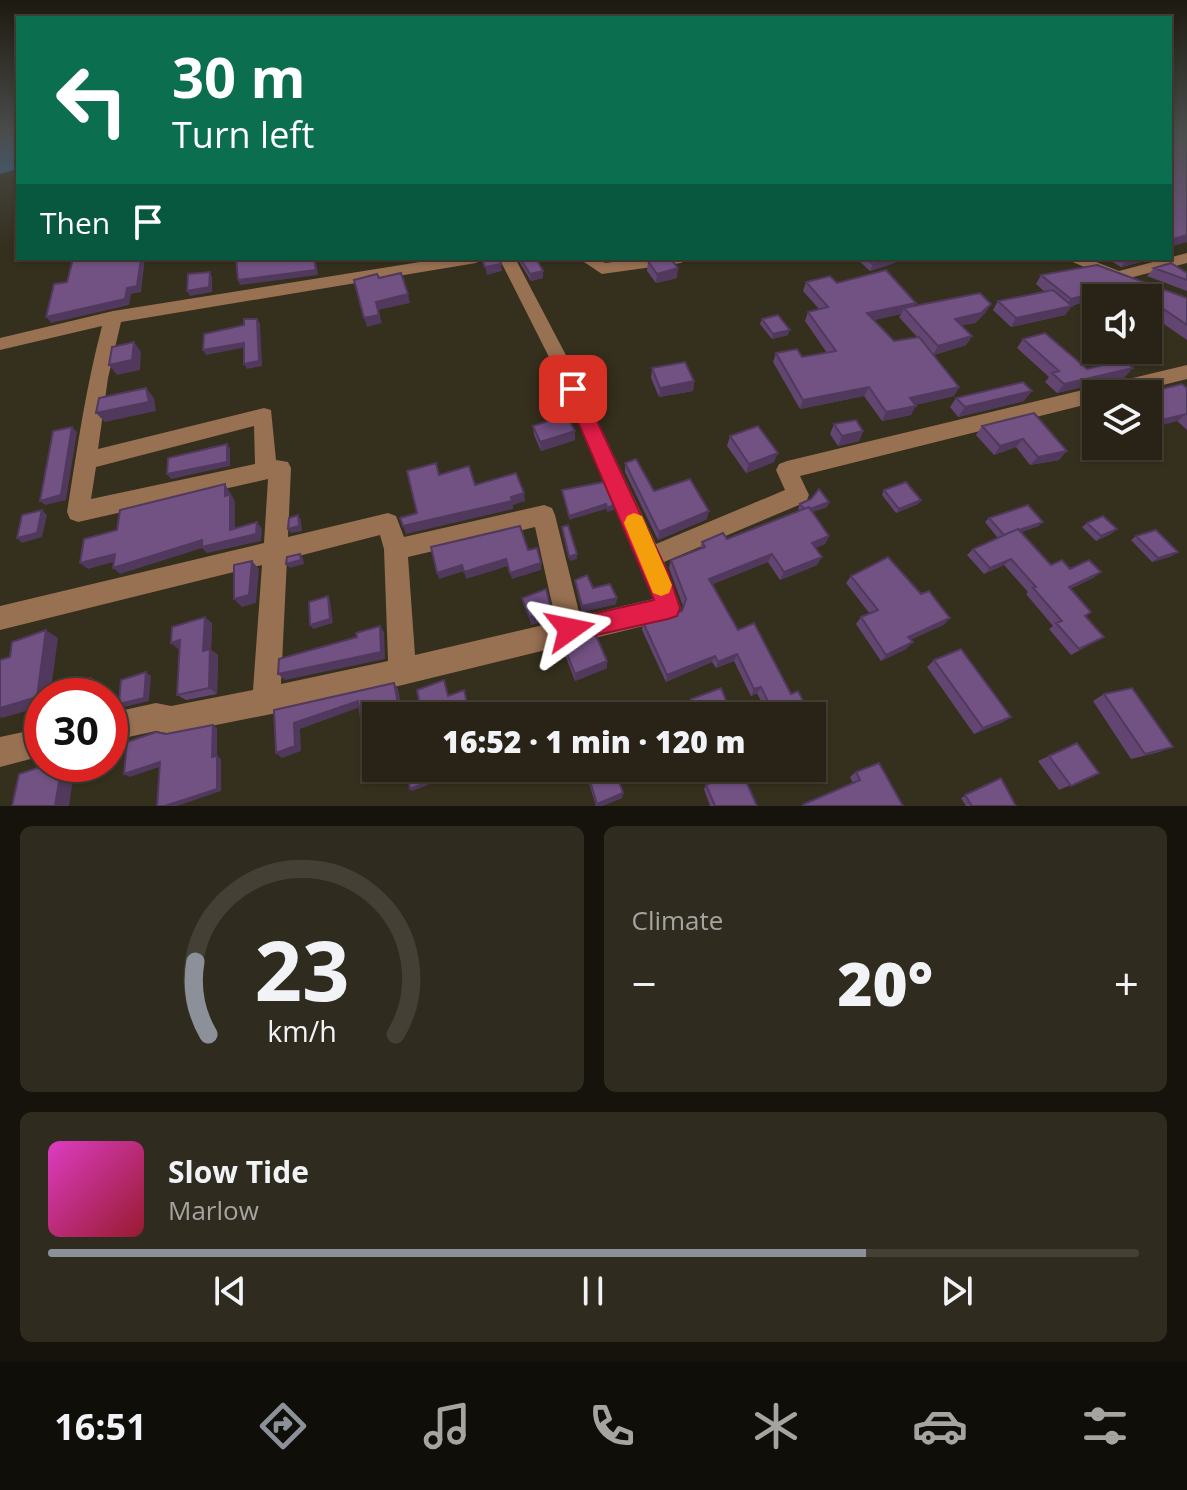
<!DOCTYPE html>
<meta charset="utf-8">
<style>
:root{--surface:#282316;--page:#302b1f;--text:#f1f3f6;--muted:#a5a4a1;--line:#444035;--accent:#8c9099}
body{margin:0;font-family:"Open Sans",sans-serif;background:var(--page);color:var(--text);height:100vh;display:flex;flex-direction:column;font-size:30px;white-space:nowrap}
*{box-sizing:border-box;margin:0}
p{font-size:26px;color:var(--muted)}
.icon{flex:none;width:44px;height:44px;fill:none;stroke:currentColor;stroke-width:2;stroke-linecap:round;stroke-linejoin:round}
.map{position:relative;height:806px;overflow:hidden}
.drawer{display:flex;flex-direction:column;gap:20px;padding:20px;background:#16130c;flex:1}
.drawer>*{flex:none}
.guide{position:absolute;left:16px;top:16px;width:1156px;height:244px;border-radius:0px;box-shadow:0 2px 6px #0004,0 0 0 2px var(--line);background:#0b6e4f;color:#fff;overflow:hidden}
.controls{position:absolute;left:1082px;top:284px;display:grid;gap:16px}
.controls a{display:grid;place-items:center;width:80px;height:80px;border-radius:0px;background:var(--surface);box-shadow:0 2px 6px #0004,0 0 0 2px var(--line);font-size:40px}
.speed{position:absolute;left:24px;top:678px;display:flex;gap:16px;font-size:40px;font-weight:700;text-align:center}
.speed>*{display:grid;place-content:center;width:104px;height:104px;border-radius:50%;background:var(--surface);box-shadow:0 2px 6px #0004,0 0 0 2px var(--line);line-height:1}
.speed .limit{border:12px solid #d22;background:#fff;color:#111}
.pin{position:absolute;display:grid;place-items:center;width:68px;height:68px;color:#fff;margin:-34px;border-radius:16px;box-shadow:0 4px 12px #0006}
.me{position:absolute;width:88px;margin:-44px;rotate:78deg;stroke-linejoin:round;filter:drop-shadow(0 0 6px #0008)}
.turn{display:flex;align-items:center;gap:28px;height:168px;padding:0 24px;font-size:36px}
.turn .icon{width:104px;height:104px;stroke-width:2.5}
.turn b{display:block;font-size:56px;line-height:68px}
.then{display:flex;align-items:center;height:76px;padding:0 24px;background:#0003;gap:16px;font-size:30px}
.big{font-size:60px;font-weight:800;line-height:1.1}
.drawer .card{flex:1;display:flex;flex-direction:column;justify-content:center;gap:12px;min-width:0;padding:0 28px;border-radius:12px;background:var(--page)}
.drawer .dial{align-items:center;gap:0}
.dial svg{height:208px;overflow:visible;fill:none;stroke:var(--line);stroke-width:7;stroke-linecap:round;text-anchor:middle}
.dial text{fill:var(--text);stroke:none}
.song{display:flex;align-items:center;gap:24px}
.cover{width:96px;height:96px;border-radius:12px;background:linear-gradient(135deg,hsl(310 70% 55%),hsl(350 70% 35%))}
.played{height:8px;border-radius:4px;background:linear-gradient(90deg,var(--accent) 75%,var(--line) 75%)}
.keys{display:flex;justify-content:space-around;direction:ltr}
.heat{display:flex;justify-content:space-between;align-items:center;font-size:44px;direction:ltr}
.drawer .tiles{flex:1;display:grid;gap:20px;grid-template-columns:1fr 1fr}
.card:last-child{grid-column:span 2}
.trip{position:absolute;left:362px;top:702px;width:464px;height:80px;border-radius:0px;background:var(--surface);box-shadow:0 2px 6px #0004,0 0 0 2px var(--line);font-weight:800;line-height:80px;text-align:center}
.dock{display:flex;height:128px;justify-content:space-around;align-items:center;background:#100e09;color:var(--muted)}
.dock .icon{width:56px;height:56px}
.dock .on{color:var(--accent)}
.dock b{font-size:36px;color:var(--text)}
.map>svg:first-child{display:block}
</style>
<div class="map">
<svg width="1187" height="806" viewBox="0 0 1187 806">
<rect width="100%" height="100%" fill="#352f1d"/>
<path fill="#376792" d="M18,135V169L0,174V138Z"/>
<g fill="none" stroke-linecap="round" stroke-linejoin="round">
<path fill="#987052" fill-rule="evenodd" d="M1187,253V263L1118,281L1063,258H1086L1119,271Z
M445,258H484L476,263L121,322L108,378L98,449L264,408L271,410L276,460L288,462L291,468L288,537L388,513L396,516L404,537L544,505L552,508L555,515L580,616L653,599L646,575L551,361L499,258H515L569,361L656,544L785,490L776,470L779,464L787,461L1187,365V379L1127,394H1096V402L800,476L809,495L806,502L664,562L681,608L677,617L668,620L341,700L171,734L156,731L110,741V713L156,703L171,706L253,690L262,565L0,630V606L264,543L268,479L78,522L70,519L67,512C77,449 86,387 102,326L0,350V338L113,311ZM254,426L255,464L91,499L96,467ZM535,527L556,622L415,655L408,557ZM380,535L384,549L388,661L281,684L287,559Z
M578,258H597L605,263L645,258H689L681,263L602,274Z
M1096,304V316H1085L1082,312Z
M42,728V756L0,767V737Z"/>
</g>
<path fill="#624671" fill-rule="evenodd" d="M517,258H536L543,278L531,281Z
M856,258H909L870,271Z
M1106,258H1156L1121,267Z
M648,261L677,278L656,283L647,271Z
M1097,265L1187,298V340L1148,313V298H1127L1121,294L1111,298H1096V300L1094,299L1071,306L1065,315L1011,327L993,310L998,301L1045,292L1036,284L1041,275Z
M1154,268L1187,273V291L1147,276Z
M806,282L837,283L916,303L914,306L991,304L985,313L975,323L962,325L972,336L966,345L934,355L959,387L954,396L915,405L911,415L882,421L864,396L800,409L773,362L776,353L802,357L827,353L805,321L808,312L819,309L803,291ZM901,314L899,317L917,337L894,341L874,320Z
M762,319L788,335L772,339L760,324Z
M1023,339L1087,369L1125,377L1057,393L1045,382L1049,377L1017,348Z
M652,368L694,381L693,391L659,397L651,378Z
M1187,388V430L1148,394H1102L1106,389L1158,390Z
M956,398L1024,401L958,417L950,407Z
M1034,413L1059,460L1030,465L1016,447L994,455L976,435L982,426Z
M834,424L863,431L859,441L838,446L830,434Z
M533,426L575,431V440L541,451L534,435Z
M730,436L774,462L746,473L727,446Z
M625,463L654,491L707,519L658,540L625,472Z
M884,490L921,500L918,504L896,513L882,495Z
M829,502L827,507L812,512L829,536L825,544L815,548L817,565L780,580L768,562L713,584L738,630L811,716H768L757,693L751,696L734,661L716,668L712,662L666,682L642,630L643,622L682,611L683,606L669,568L671,560L700,549L702,542L727,539L800,511L798,509L800,504Z
M989,518L1039,526L1021,532L1051,565L1101,572L1093,578L1070,589L1086,616L1104,637L1071,655L1049,629L1053,626L1026,594L1028,592L1004,565L984,574L967,555L973,549L998,538L985,522Z
M1087,523L1111,534L1096,541L1082,527Z
M1136,536L1172,556L1152,562L1131,540Z
M851,576L921,594L950,618L943,625L910,640L906,649L881,661L856,624L861,617L870,614L846,583Z
M575,580L616,604L582,612L576,586Z
M212,623L211,650L218,655L217,694L186,700L177,695L180,649L171,643Z
M562,641L607,668L575,681L563,649Z
M934,660L1011,717L1001,723L974,734L927,667Z
M1104,694L1173,747L1159,752L1131,759L1093,701Z
M691,699L732,716H693L688,706Z
M1077,743L1099,773L1059,790L1038,761Z
M586,768L622,798L602,806H596L586,773Z
M856,772L903,806H801L853,783L850,777Z
M1001,778L1016,806H966L961,798Z
M706,785L757,806H710L704,789Z"/>
<path fill="#50395c" d="M1187,235V242L1170,247V240Z
M141,258H145L141,292L131,294L129,305L51,323L46,317L127,288Z
M314,258H332L316,262L318,275L240,285L238,280Z
M891,258H909L870,271L873,264Z
M1128,258H1156L1121,267Z
M501,264L502,271L487,275L485,267Z
M678,268L677,278L656,283L657,274Z
M543,271V278L531,281L530,274Z
M210,272L212,277V292L190,296L187,291Z
M1128,285L1121,294L1111,298H1103L1106,294Z
M1101,291L1094,299L1065,307L1071,299Z
M408,294L410,303L378,310L382,323L367,327L364,318L376,302Z
M916,303L911,312L904,308L901,314L863,322L867,313Z
M991,304L985,313L975,323L950,328L955,319Z
M1072,306L1065,315L1011,327L1016,318Z
M257,319L260,324L262,366L247,369L244,364Z
M790,330L788,335L772,339L773,334Z
M972,336L966,345L933,355L938,346Z
M134,342L141,352L140,370L117,375L109,365Z
M244,343L247,347L206,355L203,350Z
M1133,368L1125,377L1057,393L1064,384Z
M694,381L693,391L659,397L660,388Z
M869,387L864,396L800,409L803,400Z
M959,387L954,396L905,407L910,398Z
M146,388L154,398L156,411L105,422L96,413Z
M1032,391L1024,401L958,417L965,407Z
M916,406L911,415L882,421L886,412Z
M1186,413L1178,421L1148,429V423Z
M72,427L77,432L66,500L45,505L40,501Z
M575,431V440L541,451L540,442Z
M863,431L859,441L838,446L842,436Z
M1023,439L1016,447L994,455L1000,446Z
M227,444L230,448V466L171,479L167,474Z
M1067,451L1059,460L1030,465L1038,457Z
M778,453L774,462L746,473L749,464Z
M225,484L235,501V536L230,530L225,496Z
M524,493L525,501L513,505V509L406,534L403,526Z
M921,500L918,504L896,513L899,509Z
M829,502L827,507L803,515L805,511Z
M606,504V509L569,520V516Z
M614,505V510L607,512V508Z
M42,510L47,515L42,537L22,543L17,538Z
M709,511L707,519L658,540L659,532Z
M298,515L301,520L302,531L291,533L288,529Z
M257,522L262,529L261,541L207,553L202,548L120,574L113,568Z
M1043,522L1039,526L1000,540L1004,536Z
M1117,529L1111,534L1096,541L1101,536Z
M829,536L825,544L808,551L812,543Z
M1178,552L1172,556L1152,562L1158,558Z
M115,554L121,560L88,569L80,563Z
M300,554L303,558L304,564L290,568L286,564Z
M577,554V559L570,561L569,557Z
M772,554L768,562L707,586L709,579Z
M822,557L817,565L780,580L784,572Z
M506,559L508,566L466,579L464,572Z
M1011,559L1004,565L984,574L990,568Z
M252,561L259,569L256,603L242,607L234,599Z
M541,563V570L512,579L510,573Z
M462,565L464,571L439,579L437,573Z
M1101,572L1093,578L1061,593L1069,587Z
M328,596L330,600L333,623L313,629L310,625Z
M617,598L616,604L582,612V606Z
M552,612V620L531,625L529,617Z
M205,617L212,623L211,650L218,655L217,694L209,688L203,651Z
M950,618L943,625L902,643L908,637Z
M380,626L384,632L385,659L285,680L278,674Z
M46,630L58,638L50,696H42V706L2,718L0,717V708Z
M180,640L188,646L178,649L171,643Z
M913,642L906,649L881,661L886,655Z
M737,654L734,661L716,668L718,662Z
M715,656L712,662L666,682L667,675Z
M607,661V668L575,681V674Z
M146,672L151,676L149,701L124,707L119,704Z
M91,678L97,681L95,696H89Z
M394,683L398,689L403,714L399,716H381Z
M761,687L757,693L751,696L754,689Z
M464,690L471,713L463,716H453L452,713Z
M358,701L363,706L300,729L301,751L282,758L276,753L294,723Z
M1011,717L1001,723L974,734L983,728Z
M376,718V725L367,729L362,724Z
M213,725L217,728V756L221,759V791L177,806H165L212,757Z
M117,738L123,741L122,752L110,755V751Z
M160,762L165,765L130,777L124,774Z
M62,764L75,765L69,806H55Z
M423,768L425,769L428,785L412,791L410,789Z
M623,793L622,798L602,806H597V804Z"/>
<path fill="#725183" stroke="#50395c" stroke-width="2" d="M1170,134H1187V235L1170,240Z
M71,258H141L137,286L127,288L125,299L46,317L54,284L67,282L72,263Z
M236,258H261V259L267,258H314L316,270L238,280Z
M481,258H499L501,264L485,267Z
M520,258H536L543,271L530,274Z
M670,258L678,268L657,274L648,261Z
M866,258H891L873,264Z
M1171,263L1187,273V280L1154,268Z
M1097,265L1187,298V325L1128,285L1106,294L1101,291L1071,299L1041,275Z
M886,270L916,303L867,313L894,341L919,337L959,387L910,398L916,406L886,412L869,387L803,400L776,353L797,349L802,357L836,351L808,312L828,307L806,282L830,276L837,283Z
M210,272L209,287L187,291L188,274Z
M401,273L408,294L376,302L379,315L364,318L354,280L377,274L379,278Z
M1053,290L1072,306L1016,318L998,301Z
M980,293L991,304L981,313L955,319L972,336L938,346L904,308Z
M778,315L790,330L773,334L762,319Z
M244,319H257L259,361L244,364V343L203,350L204,334L244,325Z
M1045,333L1087,369L1123,360L1133,368L1064,384L1052,373L1059,371L1023,339Z
M134,342L132,360L109,365L112,347Z
M685,362L694,381L660,388L652,368Z
M1023,382L1032,391L965,407L956,398Z
M1182,384L1187,388V414L1148,423V394H1105L1106,389L1152,385L1158,390Z
M146,388L149,402L96,413L99,398Z
M1034,413L1067,451L1038,457L1023,439L1000,446L982,426Z
M566,415L575,431L540,442L533,426Z
M856,420L863,431L842,436L834,424Z
M758,426L778,453L749,464L730,436Z
M72,427L61,495L40,501L53,431Z
M227,444V462L167,474L168,458Z
M636,459L654,491L690,479L709,511L659,532L625,463Z
M436,463L439,475L469,466L475,485L516,473L524,493L511,497L512,501L403,526L400,518L417,513L407,471Z
M604,482L614,505L607,508L606,504L569,516L562,490Z
M906,482L921,500L899,509L884,490Z
M225,484V496L230,494V530L257,522L256,534L202,547V540L113,568L115,554L80,563L84,539L117,530L120,510Z
M819,489L829,502L810,509L809,507L804,509L800,504L811,499Z
M1028,505L1043,522L1019,530L1018,529L1004,535L989,518Z
M809,507L829,536L812,543L822,557L784,572L772,554L709,579L738,630L754,623L791,694L798,691L811,716H775L761,687L754,689L737,654L718,662L715,656L667,675L643,622L682,611L686,599L671,560L705,547L702,542L723,533L727,539Z
M42,510L37,533L17,538L22,515Z
M298,515L299,526L288,529L289,518Z
M1103,516L1117,529L1101,536L1087,523Z
M568,525L577,554L569,557L562,527Z
M520,526L528,550L537,548L541,563L510,573L506,559L464,572L462,565L437,573L431,547Z
M1018,529L1051,565L1062,560L1070,569L1089,560L1101,572L1069,587L1091,612L1085,616L1104,637L1079,649L1056,623L1062,621L1033,588L1036,587L1011,559L990,568L973,549Z
M1156,530L1178,552L1158,558L1136,536Z
M300,554L301,560L286,564L287,557Z
M888,557L921,594L929,591L950,618L908,637L913,642L886,655L861,617L878,610L851,576Z
M252,561L249,595L234,599V565Z
M587,575L593,588L610,584L617,598L582,606L575,580Z
M546,589L552,612L529,617L522,598Z
M328,596L330,619L310,625L309,602Z
M205,617L203,651L210,649L209,688L177,695L180,640L171,643L172,627Z
M380,626L381,652L278,674L279,659L357,637L356,633Z
M46,630L37,697L0,708V660L10,657L12,642Z
M595,633L607,661L575,674L562,641Z
M961,649L1011,717L983,728L934,660Z
M146,672L144,698L119,704L121,680Z
M91,678L89,696H64L65,686Z
M444,680L448,696L464,690L468,707L452,713L453,716H422L417,690Z
M394,683L399,709L381,716H376V718L362,724L358,701L294,723L295,746L276,753L274,710Z
M721,688L732,715L698,716L691,699Z
M1132,688L1173,747L1145,754L1104,694Z
M213,725L212,757L217,756V789L165,806H157L160,762L124,774L127,742L156,732L166,734Z
M117,738L116,749L110,751V739Z
M1077,743L1099,773L1071,786L1049,756Z
M879,763L903,806H805L804,804L860,780L856,772Z
M49,764H62L55,806H12L19,774Z
M420,768H423L425,783L410,789L407,772Z
M586,768H614L623,793L597,804Z
M741,770L757,806H715L706,785Z
M1001,778L1016,806H972L965,795Z"/>
<linearGradient id="sky" x2="0" y2="1"><stop stop-color="#1d1a10"/><stop offset="0.54" stop-color="#4b4d4c"/><stop offset="1" stop-color="#4b4d4c" stop-opacity="0"/></linearGradient>
<rect width="1187" height="247" fill="url(#sky)"/>
<path fill="#e11d48" stroke="#92132f" stroke-width="2" d="M573,382L582,389L669,575L680,608L677,616L668,619L570,641L561,637L558,629L561,621L654,600L564,389Z"/>
<path fill="#f59e0b" d="M634,513L642,516L672,585L669,593L661,596L653,593L624,523L627,516Z"/>
</svg>
<div class="controls">
<a><svg class="icon" aria-label="sound" viewBox="0 0 24 24"><path d="M4 9h4l5-4v14l-5-4H4zM17 9q2 3 0 6"/></svg></a>
<a><svg class="icon" aria-label="layers" viewBox="0 0 24 24"><path d="M12 4l9 5-9 5-9-5zM3 14l9 5 9-5"/></svg></a>
</div>
<div class="speed"><div class="limit">30</div></div>
<div class="pin" style="left:573px;top:389px;background:#d93025"><svg class="icon" aria-label="arrive" viewBox="0 0 24 24"><path d="M6 21V4h12l-3 4 3 4H6"/></svg></div>
<svg class="me" style="left:570px;top:629px" viewBox="-20 -20 40 40"><path d="M0-17L14 15 0 8-14 15z" fill="#e11d48" stroke="#fff" stroke-width="4"/></svg>
<div class="trip">16:52 · 1 min · 120 m</div>
<div class="guide">
<div class="turn"><svg class="icon" aria-label="left" viewBox="0 0 24 24"><path d="M17 20v-9H6M10 6l-5 5 5 5"/></svg><div><b>30 m</b>Turn left</div></div>
<div class="then">Then<svg class="icon" aria-label="arrive" viewBox="0 0 24 24"><path d="M6 21V4h12l-3 4 3 4H6"/></svg></div>
</div>
</div>
<section class="drawer">
<div class="tiles">
<div class="card dial"><svg viewBox="0 0 100 80">
<path d="M14 69A42 42 0 1 1 86 69"/>
<path d="M14 69A42 42 0 0 1 9 41" stroke="#8c9099"/>
<text x="50" y="56" font-size="32" font-weight="700">23</text>
<text x="50" y="72" font-size="11">km/h</text>
</svg></div>
<div class="card"><p>Climate</p>
<div class="heat"><a>−</a><b class="big">20°</b><a>+</a></div>
</div>
<div class="card">
<div class="song"><i class="cover"></i><div><b>Slow Tide</b><p>Marlow</p></div></div>
<div class="played"></div>
<div class="keys"><svg class="icon" aria-label="previous" viewBox="0 0 24 24"><path d="M18 5L8 12l10 7zM5 5v14"/></svg><svg class="icon" aria-label="pause" viewBox="0 0 24 24"><path d="M8 5v14M16 5v14"/></svg><svg class="icon" aria-label="next" viewBox="0 0 24 24"><path d="M6 5l10 7-10 7zM19 5v14"/></svg></div>
</div>
</div>
</section>
<nav class="dock">
<b>16:51</b>
<svg class="icon on" aria-label="directions" viewBox="0 0 24 24"><path d="M12 3l9 9-9 9-9-9zM9 14v-3h6M13 9l2 2-2 2"/></svg>
<svg class="icon" aria-label="music" viewBox="0 0 24 24"><path d="M9 18V5l10-2v13"/><circle cx="6" cy="18" r="3"/><circle cx="16" cy="16" r="3"/></svg>
<svg class="icon" aria-label="phone" viewBox="0 0 24 24"><path d="M5 4h4l2 5-3 2q2 4 5 5l2-3 5 2v4C11 20 4 13 5 4z"/></svg>
<svg class="icon" aria-label="climate" viewBox="0 0 24 24"><path d="M12 3v18M4 7l16 10M4 17L20 7"/></svg>
<svg class="icon" aria-label="car" viewBox="0 0 24 24"><path d="M5 17H2v-5l4-1 3-4h7l3 4 3 1v5h-3M9 17h6M6 11h13"/><circle cx="7" cy="17" r="2"/><circle cx="17" cy="17" r="2"/></svg>
<svg class="icon" aria-label="filters" viewBox="0 0 24 24"><path d="M4 7h16M4 17h16"/><circle cx="9" cy="7" r="2"/><circle cx="15" cy="17" r="2"/></svg>
</nav>
